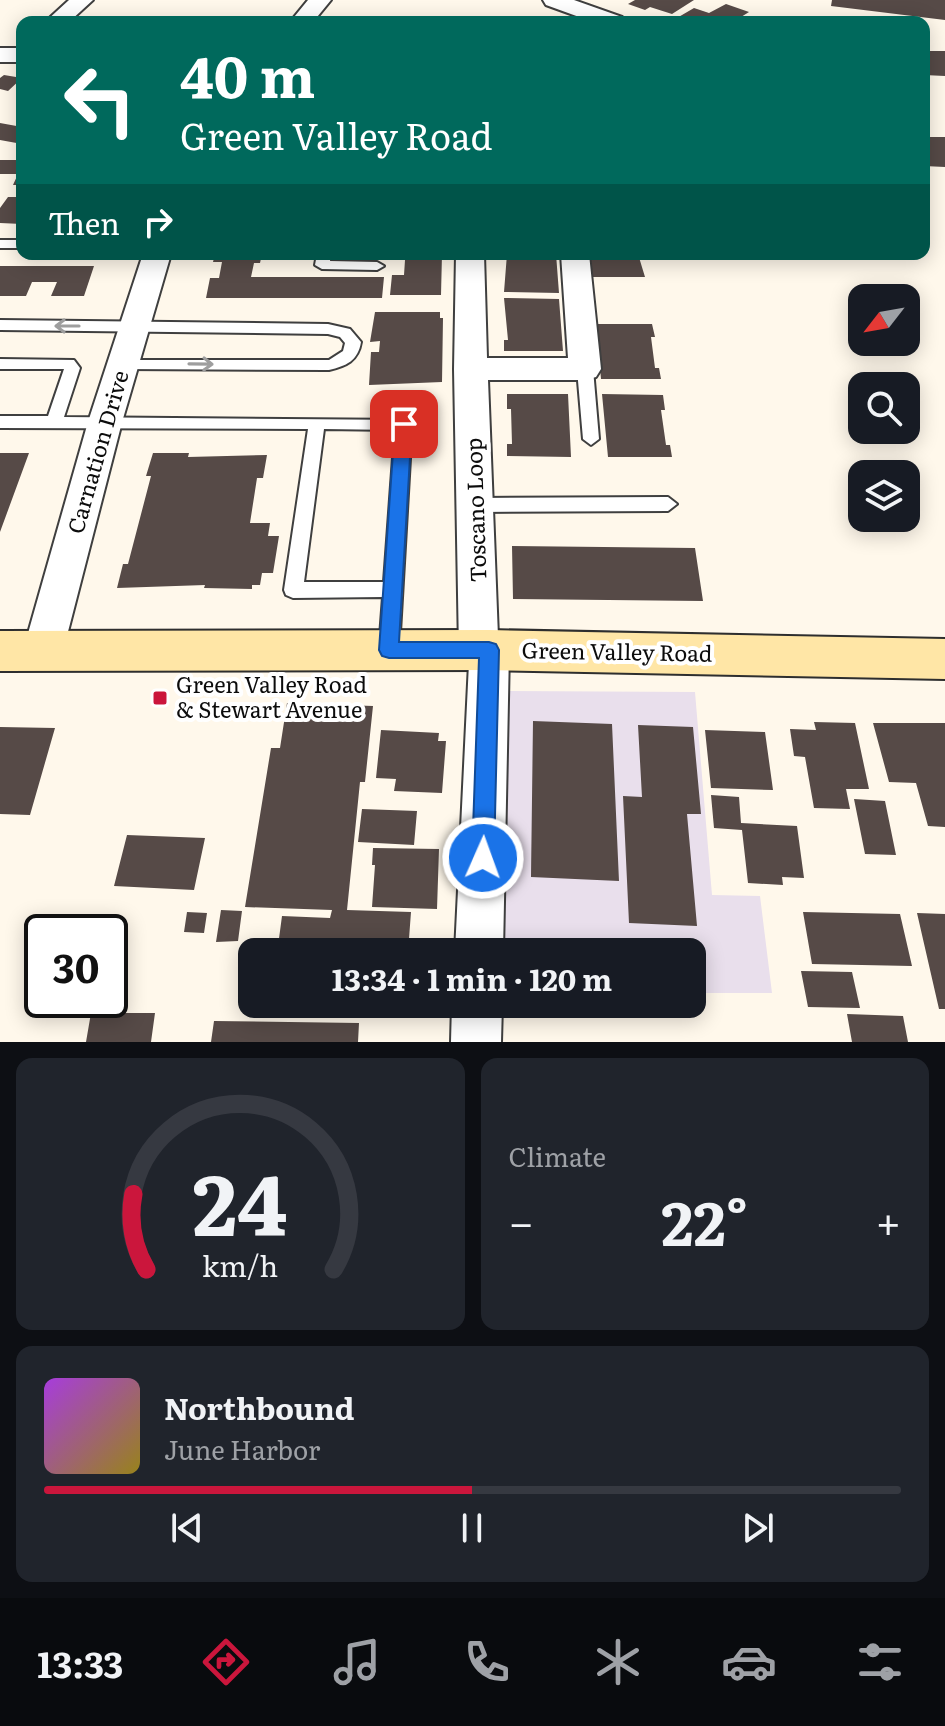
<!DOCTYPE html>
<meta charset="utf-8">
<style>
:root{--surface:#171b24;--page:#20242c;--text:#f1f3f6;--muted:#9ea1a6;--line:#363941;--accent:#cb163c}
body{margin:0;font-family:Literata,serif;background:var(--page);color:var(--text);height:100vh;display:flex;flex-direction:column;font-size:30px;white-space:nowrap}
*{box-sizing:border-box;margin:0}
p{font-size:26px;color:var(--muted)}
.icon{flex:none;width:44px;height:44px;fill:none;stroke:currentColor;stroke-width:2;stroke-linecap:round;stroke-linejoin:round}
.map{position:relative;height:1042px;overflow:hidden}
.details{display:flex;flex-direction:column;gap:16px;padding:16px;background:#0d0f14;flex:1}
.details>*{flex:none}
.top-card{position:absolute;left:16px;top:16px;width:914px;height:244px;border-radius:16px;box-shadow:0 4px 20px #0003;background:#00695c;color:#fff;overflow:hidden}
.needle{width:52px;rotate:239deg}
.fabs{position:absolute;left:848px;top:284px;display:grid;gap:16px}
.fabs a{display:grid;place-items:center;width:72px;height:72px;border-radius:16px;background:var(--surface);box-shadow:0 4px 20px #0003;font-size:40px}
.speed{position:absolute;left:24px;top:914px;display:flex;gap:16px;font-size:40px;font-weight:700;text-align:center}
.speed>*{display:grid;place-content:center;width:104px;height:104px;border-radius:50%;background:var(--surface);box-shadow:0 4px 20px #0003;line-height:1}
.speed .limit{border:4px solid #111;border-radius:12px;background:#fff;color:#111}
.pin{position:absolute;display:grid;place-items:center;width:68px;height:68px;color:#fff;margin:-34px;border-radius:16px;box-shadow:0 4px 12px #0006}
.me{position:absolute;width:88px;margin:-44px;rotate:2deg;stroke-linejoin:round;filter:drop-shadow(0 0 6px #0008)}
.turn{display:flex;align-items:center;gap:28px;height:168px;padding:0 32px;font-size:36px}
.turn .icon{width:104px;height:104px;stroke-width:2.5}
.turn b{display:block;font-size:56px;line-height:68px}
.then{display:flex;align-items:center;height:76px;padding:0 32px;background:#0003;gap:16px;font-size:30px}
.big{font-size:60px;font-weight:700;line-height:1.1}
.details .widget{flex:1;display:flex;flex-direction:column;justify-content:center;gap:12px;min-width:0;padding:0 28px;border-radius:16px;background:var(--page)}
.details .dial{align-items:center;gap:0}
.dial svg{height:208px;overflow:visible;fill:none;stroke:var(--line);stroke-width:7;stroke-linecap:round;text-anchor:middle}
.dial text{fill:var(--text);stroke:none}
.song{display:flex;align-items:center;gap:24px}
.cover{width:96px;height:96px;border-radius:12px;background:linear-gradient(135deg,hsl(280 70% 55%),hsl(50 70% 35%))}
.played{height:8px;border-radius:4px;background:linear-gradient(90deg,var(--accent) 50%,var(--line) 50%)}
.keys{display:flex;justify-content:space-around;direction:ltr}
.heat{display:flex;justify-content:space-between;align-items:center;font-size:44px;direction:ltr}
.details .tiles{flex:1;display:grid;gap:16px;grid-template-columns:1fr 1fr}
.widget:last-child{grid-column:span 2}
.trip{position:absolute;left:238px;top:938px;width:468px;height:80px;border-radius:16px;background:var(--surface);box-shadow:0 4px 20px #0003;font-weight:700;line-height:80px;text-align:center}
.tabs{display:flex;height:128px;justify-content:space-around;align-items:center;background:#090b0e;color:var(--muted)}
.tabs .icon{width:56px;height:56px}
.tabs .active{color:var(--accent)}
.tabs b{font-size:36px;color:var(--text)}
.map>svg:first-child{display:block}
</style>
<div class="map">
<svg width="945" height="1042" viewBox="0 0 945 1042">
<rect width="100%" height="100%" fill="#fff8eb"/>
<path fill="#e9dfec" d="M487,691L695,692L712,895L760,896L772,993H692V952H475Z"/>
<path fill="#564a47" d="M635,0H694L672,14L650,7L645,10L628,4Z
M832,0H945V20L831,6Z
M726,4L749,12L733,22H670L694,8L709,13Z
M924,51H945V76L924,75Z
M4,75L22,78L8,91L0,89V78Z
M0,123L22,127V144L0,140Z
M924,137H945V167L924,166Z
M0,160H22V185H13L18,174H0Z
M8,197H22V224L0,223V208Z
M215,254H262L260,263H254L251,277H384L382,298H206L210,278H219L222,262H213Z
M393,254H442L441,295H390L392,275H404L405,260L393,259Z
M507,254H556L559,293L504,292Z
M588,254H638L645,277H590Z
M0,266H94L84,296H51L57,282H32L26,296H0Z
M504,298L559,299L563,351H504V340H508Z
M375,312H440V318H443L442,382L369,385L371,352H379L380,341L370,342Z
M596,324H652L655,337H651L655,368H659L661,379H601Z
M507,394H568L571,457L507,456V444H512L511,409H507Z
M602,394L663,395L665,410H661L666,445H670L672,457H608Z
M0,453H29L0,532Z
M153,453H189L188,457L267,455L263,478H257L250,523H270L268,536H279L273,573H262L260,585H252V589L204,588L205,585L117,588L123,564H128L151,476H146Z
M512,546L695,548L703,601L513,599Z
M287,703L373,706L365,782H360L347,910L411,912L408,952H291L292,946H278L282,916L330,918L332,910L245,907L271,748H280Z
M533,721L612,724L619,881L531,877Z
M814,722L855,723L869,789H846L850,809L814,808L805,757L794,756L790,729L816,730Z
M873,723H945V827L928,826L916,783L889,782Z
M638,725L693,727L701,814H687L697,926L629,923L623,796L642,797Z
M0,727L55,728L30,815L0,814Z
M381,730L439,733L438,741H446L442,793L394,791L396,779L376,778Z
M705,730L765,732L773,790L711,788Z
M711,795L739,797L741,823L797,826L804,878L782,877L783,885L748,883L742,830L714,828Z
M854,799L885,801L896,855L865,854Z
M362,809L417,811L414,845L358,842Z
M127,835L205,838L194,890L114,886Z
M373,848L439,849L437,909L372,907L375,865H372Z
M221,910L242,911L238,941L216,942Z
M187,912L207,913L204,933L184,932Z
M803,912L900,914L912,966L812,964Z
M917,913L945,914V1009H939Z
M801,971L852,972L860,1008L808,1007Z
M91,1013H155L151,1042H86Z
M847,1014L903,1016L908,1042H852Z
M214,1021L359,1023L358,1042H211Z"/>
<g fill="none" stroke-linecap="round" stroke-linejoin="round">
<g stroke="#3f3f3f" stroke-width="4">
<path id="service" d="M0,240H22V248H0Z
M317,254H331L330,261L377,262L384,266L377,270L322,269L315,265Z
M0,320L328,324L350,329L361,342C358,361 346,366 329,370L123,369L117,368L115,364L117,360H329L343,351L345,343L340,337L328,334L0,330Z
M0,359L74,360L80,368L64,417L410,420L412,424L399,650L396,656L389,658L382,656L379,650L383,597L293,598L286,595L284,590L308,429L0,428V416H48L64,369H0ZM324,429L395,430L384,582H304Z
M585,364L593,369L599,439L591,445L583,439L577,369Z
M668,497L677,504L668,511L478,512L469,505L478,498Z"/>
</g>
<g stroke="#3f3f3f" stroke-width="4">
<path id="minor" d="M69,0H93L69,22H45Z
M308,0H331L313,22H290Z
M543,0H574L622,17L625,22H593L546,5Z
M0,48H22V62H0Z
M143,254H171L122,422L63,651L57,663L43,667L29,663L23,651L88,422Z
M456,254H484L487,358H568L561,254H589L601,369L596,377L585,380H488L498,637L503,638L509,650L503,952H455L469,663L459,650L454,369Z
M452,1004H502L501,1042H451Z"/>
</g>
<g stroke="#2e2e2e" stroke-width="4">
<path id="secondary" d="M489,630L945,639V679L489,670L0,671V631Z"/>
</g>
<use href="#service" fill="#fff" fill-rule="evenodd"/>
<use href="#minor" fill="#fff" fill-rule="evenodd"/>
<use href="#secondary" fill="#ffe6a6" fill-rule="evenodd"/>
</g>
<defs><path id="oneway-shaft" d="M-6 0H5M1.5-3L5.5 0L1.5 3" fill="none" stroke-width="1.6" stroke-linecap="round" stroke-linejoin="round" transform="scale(2)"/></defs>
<g stroke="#9e9e9e">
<use href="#oneway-shaft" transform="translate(67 326) rotate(-180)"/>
<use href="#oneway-shaft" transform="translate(201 364) rotate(1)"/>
</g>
<path fill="#1a73e8" stroke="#114b97" stroke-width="2" d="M404,418L412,424L399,642H489L496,644L499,650L494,858L491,866L483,869L475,866L472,858L479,658H389L382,656L379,650L395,424Z"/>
<rect fill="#cb163c" stroke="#fff" stroke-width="3" x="152" y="690" width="16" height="16" rx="4"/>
<g text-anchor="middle" stroke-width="8" stroke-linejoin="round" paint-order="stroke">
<g font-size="22" fill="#0c0c0c" stroke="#fff">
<text transform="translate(98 452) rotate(-74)" y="8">Carnation Drive</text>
<text transform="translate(476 510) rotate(-92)" y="8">Toscano Loop</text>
<text transform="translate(617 652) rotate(1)" y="8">Green Valley Road</text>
</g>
<g font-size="22" fill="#0c0c0c" stroke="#fff" text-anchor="start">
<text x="176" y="693">Green Valley Road<tspan x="176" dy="25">&amp; Stewart Avenue</tspan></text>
</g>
</g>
</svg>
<div class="fabs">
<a><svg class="needle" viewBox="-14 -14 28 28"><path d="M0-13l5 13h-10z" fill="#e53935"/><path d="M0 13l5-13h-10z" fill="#9ea1a6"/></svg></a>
<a><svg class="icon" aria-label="search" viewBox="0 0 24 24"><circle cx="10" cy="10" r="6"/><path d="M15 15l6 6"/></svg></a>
<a><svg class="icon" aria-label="layers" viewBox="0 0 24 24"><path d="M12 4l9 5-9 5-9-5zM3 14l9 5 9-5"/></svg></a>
</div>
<div class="speed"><div class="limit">30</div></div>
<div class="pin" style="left:404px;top:424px;background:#d93025"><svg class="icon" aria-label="arrive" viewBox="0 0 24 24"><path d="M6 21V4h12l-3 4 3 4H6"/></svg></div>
<svg class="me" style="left:483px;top:858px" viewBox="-20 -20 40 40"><circle r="17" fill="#1a73e8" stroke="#fff" stroke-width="3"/><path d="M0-11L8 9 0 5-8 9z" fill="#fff"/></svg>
<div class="trip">13:34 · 1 min · 120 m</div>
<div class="top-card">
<div class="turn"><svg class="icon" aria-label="left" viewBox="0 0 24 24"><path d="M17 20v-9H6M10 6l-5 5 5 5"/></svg><div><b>40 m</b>Green Valley Road</div></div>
<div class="then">Then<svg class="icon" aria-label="right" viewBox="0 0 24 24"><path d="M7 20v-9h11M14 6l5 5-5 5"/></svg></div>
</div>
</div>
<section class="details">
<div class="tiles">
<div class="widget dial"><svg viewBox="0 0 100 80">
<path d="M14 69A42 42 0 1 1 86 69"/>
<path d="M14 69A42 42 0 0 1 9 40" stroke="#cb163c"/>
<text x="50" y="56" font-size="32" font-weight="700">24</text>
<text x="50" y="72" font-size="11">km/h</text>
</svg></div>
<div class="widget"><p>Climate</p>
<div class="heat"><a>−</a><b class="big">22°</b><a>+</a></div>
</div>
<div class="widget">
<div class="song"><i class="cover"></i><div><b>Northbound</b><p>June Harbor</p></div></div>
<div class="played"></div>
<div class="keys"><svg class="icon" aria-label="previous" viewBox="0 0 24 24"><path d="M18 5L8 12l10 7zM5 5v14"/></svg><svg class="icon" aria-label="pause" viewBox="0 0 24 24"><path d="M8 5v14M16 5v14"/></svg><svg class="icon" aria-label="next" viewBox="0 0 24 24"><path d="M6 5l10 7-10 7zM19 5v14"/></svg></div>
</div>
</div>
</section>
<nav class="tabs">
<b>13:33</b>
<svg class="icon active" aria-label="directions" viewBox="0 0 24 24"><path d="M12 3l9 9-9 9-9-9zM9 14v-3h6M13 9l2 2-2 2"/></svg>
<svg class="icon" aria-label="music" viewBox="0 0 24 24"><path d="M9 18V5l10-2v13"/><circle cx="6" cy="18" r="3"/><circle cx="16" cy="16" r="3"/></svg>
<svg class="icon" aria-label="phone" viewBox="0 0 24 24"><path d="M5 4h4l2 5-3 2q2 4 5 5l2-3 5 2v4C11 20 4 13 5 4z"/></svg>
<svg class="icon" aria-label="climate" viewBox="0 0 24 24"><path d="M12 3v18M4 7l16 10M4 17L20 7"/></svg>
<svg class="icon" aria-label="car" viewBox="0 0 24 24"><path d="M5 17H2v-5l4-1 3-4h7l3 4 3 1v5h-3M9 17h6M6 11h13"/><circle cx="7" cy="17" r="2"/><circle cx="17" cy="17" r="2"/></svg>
<svg class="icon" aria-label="filters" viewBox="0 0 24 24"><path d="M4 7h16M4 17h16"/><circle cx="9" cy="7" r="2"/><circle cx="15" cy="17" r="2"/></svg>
</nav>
